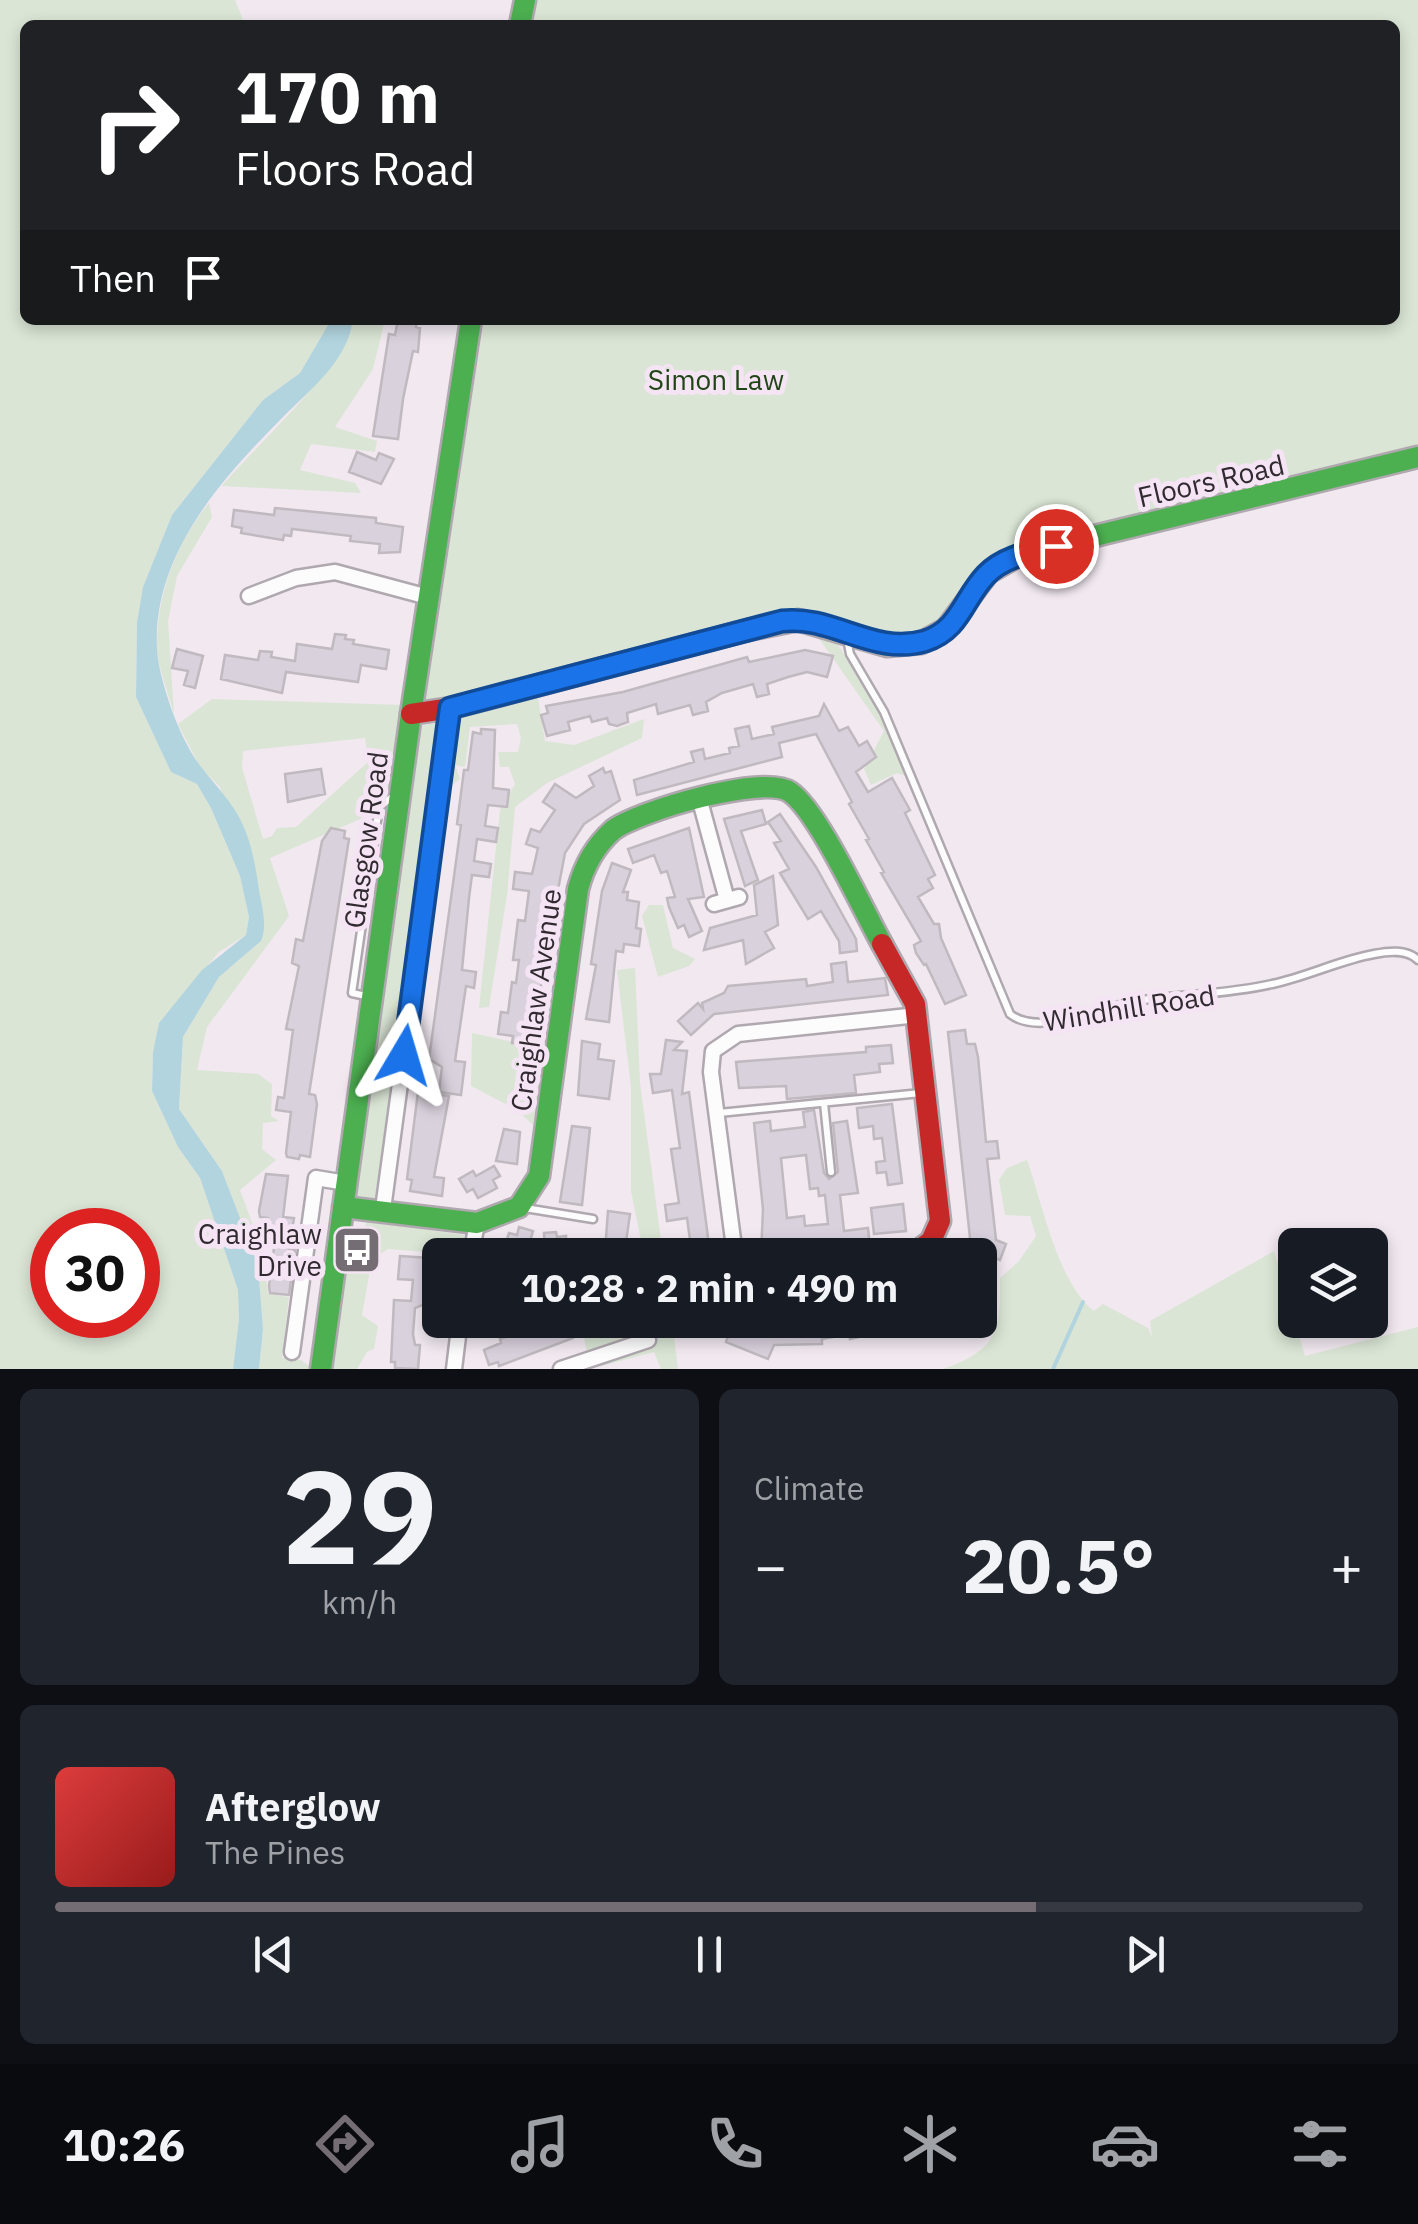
<!DOCTYPE html>
<meta charset="utf-8">
<style>
:root{--surface:#171b24;--page:#20242c;--text:#f1f3f6;--muted:#9ea1a6;--line:#363941;--accent:#746d74}
body{margin:0;font-family:"IBM Plex Sans",sans-serif;background:var(--page);color:var(--text);height:100vh;display:flex;flex-direction:column;font-size:38px;white-space:nowrap}
*{box-sizing:border-box;margin:0}
p{font-size:32px;color:var(--muted)}
.icon{flex:none;width:55px;height:55px;fill:none;stroke:currentColor;stroke-width:2;stroke-linecap:round;stroke-linejoin:round}
.map{position:relative;height:1369px;overflow:hidden}
.details{display:flex;flex-direction:column;gap:20px;padding:20px;background:#0d0f14;flex:1}
.details>*{flex:none}
.banner{position:absolute;left:20px;top:20px;width:1380px;height:305px;border-radius:15px;box-shadow:0 5px 15px #0003;background:#202124;color:#fff;overflow:hidden}
.fabs{position:absolute;left:1278px;top:1228px;display:grid;gap:20px}
.fabs a{display:grid;place-items:center;width:110px;height:110px;border-radius:15px;background:var(--surface);box-shadow:0 5px 15px #0003;font-size:50px}
.speed{position:absolute;left:30px;top:1208px;display:flex;gap:20px;font-size:50px;font-weight:700;text-align:center}
.speed>*{display:grid;place-content:center;width:130px;height:130px;border-radius:50%;background:var(--surface);box-shadow:0 5px 15px #0003;line-height:1}
.speed .limit{border:15px solid #d22;background:#fff;color:#111}
.pin{position:absolute;display:grid;place-items:center;width:85px;height:85px;color:#fff;margin:-42px;border:5px solid #fff;border-radius:50%;box-shadow:0 2px 10px #0007}
.me{position:absolute;width:110px;margin:-55px;rotate:7deg;stroke-linejoin:round;filter:drop-shadow(0 0 8px #0008)}
.turn{display:flex;align-items:center;gap:35px;height:210px;padding:0 50px;font-size:45px}
.turn .icon{width:130px;height:130px;stroke-width:2.5}
.turn b{display:block;font-size:70px;line-height:85px}
.then{display:flex;align-items:center;height:95px;padding:0 50px;background:#0003;gap:20px;font-size:38px}
.big{font-size:75px;font-weight:700;line-height:1.1}
.details .widget{flex:1;display:flex;flex-direction:column;justify-content:center;gap:15px;min-width:0;padding:0 35px;border-radius:15px;background:var(--page)}
.details .dial{align-items:center;gap:0}
.dial b{font-size:130px;line-height:1}
.song{display:flex;align-items:center;gap:30px}
.cover{width:120px;height:120px;border-radius:15px;background:linear-gradient(135deg,hsl(0 70% 55%),hsl(0 70% 35%))}
.played{height:10px;border-radius:5px;background:linear-gradient(90deg,var(--accent) 75%,var(--line) 75%)}
.keys{display:flex;justify-content:space-around;direction:ltr}
.heat{display:flex;justify-content:space-between;align-items:center;font-size:55px;direction:ltr}
.details .tiles{flex:1;display:grid;gap:20px;grid-template-columns:1fr 1fr}
.widget:last-child{grid-column:span 2}
.trip{position:absolute;left:422px;top:1238px;width:575px;height:100px;border-radius:15px;background:var(--surface);box-shadow:0 5px 15px #0003;font-weight:700;line-height:100px;text-align:center}
.tabs{display:flex;height:160px;justify-content:space-around;align-items:center;background:#090b0e;color:var(--muted)}
.tabs .icon{width:70px;height:70px}
.tabs .on{color:var(--accent)}
.tabs b{font-size:45px;color:var(--text)}
.map>svg:first-child{display:block}
</style>
<div class="map">
<svg width="1418" height="1369" viewBox="0 0 1418 1369">
<rect width="100%" height="100%" fill="#f1e8f0"/>
<path fill="#dae5d5" fill-rule="evenodd" d="M0,0H235L245,25H25V320H331L300,373L263,400L172,515L143,587L137,622L136,697L171,772L197,784L211,808L240,876L249,917L246,935L219,952L159,1023L153,1052L152,1091L178,1147L200,1178L238,1290L239,1319L233,1369H0ZM52,1230H138V1315H52Z
M535,0H1418V445L1011,548L945,623L900,640L881,638L821,615L423,707L484,320H1395V25H530Z
M353,320H385L373,369L335,427L377,441L375,452L311,444L300,470L355,483L361,493L222,486C255,446 346,366 353,320Z
M209,503L212,517L177,576L168,621L174,715C169,694 158,669 157,647C157,593 176,544 209,503Z
M792,629L833,636L884,721L906,776L897,773L871,785L864,769L884,731L818,637Z
M537,692L545,741L574,745L644,719L642,738L547,783L515,807L507,895L489,1007L479,1008L500,810L515,784L509,767H500L498,752H518L521,738L517,724L470,727L465,767L455,765L460,779L447,789L455,715Z
M212,699L403,705L390,786L376,797L372,814L270,858L289,916L207,1027L197,1070L258,1074L272,1084L271,1116L279,1121L263,1123L262,1149L276,1160L240,1190L263,1253L268,1294L289,1297L282,1358L301,1360L313,1369H259L263,1329L258,1265L222,1171L179,1109L183,1037L219,977L261,941L220,787L200,767L178,724ZM365,738L368,762L296,827L277,828L272,836L263,839L242,768L243,751Z
M440,722L375,1199L353,1198L420,726Z
M649,905H663L673,948L695,959L689,966L658,977L642,916Z
M635,968L640,1083L663,1255H644L631,1191V1087L617,970Z
M472,1033L546,1049L533,1125L517,1110L471,1086Z
M1027,1160C1042,1202 1058,1284 1094,1311L1103,1304L1148,1328L1152,1337L1150,1321L1274,1251L1305,1356L1418,1327V1369H943C997,1350 1001,1332 1000,1278L1019,1261L1036,1236L1030,1216L1005,1215L999,1180L1007,1168Z
M367,1220L463,1235L466,1243L463,1255L388,1249L372,1259L362,1315L378,1326L374,1349L367,1352L357,1369H328L348,1243L361,1241Z
M604,1320H672L678,1369H661L654,1352L590,1369L582,1327Z"/>
<path fill="#b2d4de" d="M331,320H353C347,361 312,388 284,416C222,478 152,555 157,649C159,682 181,743 202,768C216,786 232,802 242,823C253,846 256,871 260,896C263,911 267,927 261,941L219,977L183,1037L179,1109L222,1171L258,1265L263,1329L259,1369H233L239,1319L238,1290L200,1178L178,1147L152,1091L153,1052L159,1023L202,970L246,935L249,917L240,876L211,808L197,784L171,772L136,697L137,622L143,587L172,515L263,400L300,373Z"/>
<g fill="none" stroke-linecap="round" stroke-linejoin="round">
<path stroke="#b2d4de" stroke-width="4" d="M1053,1369L1083,1302"/>
</g>
<path fill="#d9d1dc" stroke="#c0bac0" stroke-width="2.5" fill-rule="evenodd" d="M398,320H417L416,327L420,328L418,352L413,351L403,399L398,439L373,436L389,334L395,335Z
M357,452L376,460L379,453L394,459L381,484L349,472Z
M275,508L376,518V523L403,527L400,552L379,553L380,544L350,541L351,536L292,529L291,536L284,535L283,540L241,533L242,528L232,526L234,510L274,515Z
M335,634L346,635L345,639L354,640L353,644L389,650L386,669L361,665L358,682L286,672L282,693L221,679L225,655L258,660L260,651L272,652L271,657L295,661L297,644L332,649Z
M177,649L203,656L195,688L184,685L188,671L172,668Z
M805,650L833,656L827,677L807,672L788,677L767,684L769,694L757,697L753,684L722,693L706,702L708,711L693,715L690,705L658,714L656,704L627,713L628,722L617,726L609,724L607,718L592,722L590,716L568,722L570,730L547,736L541,715L548,713L546,706L623,692L747,657L749,662Z
M824,704L839,731L848,727L859,746L867,741L876,757L856,772L868,792L892,778L910,810L905,813L935,875L928,879L933,888L918,897L934,924H939L941,938L966,995L945,1004L926,964L924,965L916,953L914,945L921,941L881,873L884,872L866,840L869,839L849,804L852,802L816,734L779,743L782,757L637,795L634,780L694,762L691,752L703,749L705,759L730,753L729,748L739,746L735,729L749,726L752,739L774,734L772,727L819,716Z
M481,729L495,730L493,788L509,790L507,807L488,805L485,826L498,828L496,842L477,839L474,861L491,864L489,877L472,875L469,898L462,970L476,972L474,988L466,986L455,1061L465,1062L461,1095L439,1092L442,1067L429,1059L461,825L457,824L464,770H468L473,732L481,734Z
M603,768L605,773L611,771L620,800L584,824L565,853L543,969L534,1046L512,1043L513,1036L498,1034L501,1012L508,1013L512,982L516,983L519,960H513L518,920L525,921L529,891L513,889L515,872L532,874L538,848L526,844L531,829L540,832L555,810L543,802L555,784L576,798L594,786L589,776Z
M321,769L325,794L288,802L285,774Z
M762,810L766,824L741,831L758,880L745,886L724,819Z
M780,814L816,867L856,939L857,951L840,953L839,941L821,911L808,919L780,873L789,869L774,843L781,841L768,822Z
M331,828L345,831L344,838L349,839L309,1094L315,1095L317,1104L310,1157L300,1155L299,1159L287,1157L286,1153L291,1112L276,1110L278,1097L284,1098L293,1030L286,1029L299,966L292,963L296,939L303,941L322,841Z
M689,828L704,897L688,899L702,931L689,937L684,925L678,928L669,907L667,898L675,897L667,871L661,873L654,855L633,863L628,849Z
M612,863L631,870L623,892H628L627,900L639,902L636,928L641,929L639,946L624,944L623,952L616,951L609,1022L586,1019L596,965L591,964L602,891Z
M773,876L778,925L765,932L774,948L746,964L743,940L704,950L710,928L757,915L754,885Z
M846,962L848,982L885,978L888,995L714,1014L691,1035L678,1021L698,1003L703,1009L702,1003L724,993L728,986L806,979L807,986L833,982L831,964Z
M965,1030L967,1044H975L978,1057L986,1142L997,1141L999,1158L987,1159L996,1240L1006,1244L1000,1260L990,1256L980,1267V1255H953L970,1238L948,1032Z
M666,1040L682,1042L674,1050L687,1051L682,1094L689,1092L709,1245L691,1247L687,1218L667,1221L665,1205L679,1203L671,1149L680,1148L672,1090L653,1093L650,1074H661Z
M582,1041L600,1044L598,1059L614,1061L609,1099L578,1095Z
M891,1045L893,1063L879,1064L880,1072L854,1075L856,1093L787,1099L786,1086L739,1088L736,1062L866,1052V1047Z
M418,1092L449,1096L434,1177L444,1178L442,1196L410,1191L412,1180L407,1179Z
M892,1104L902,1183L888,1185L886,1172L877,1173L876,1162L885,1161L882,1138L874,1139L873,1126L859,1128L857,1108Z
M814,1110L824,1173L829,1179L838,1172L833,1123L847,1121L858,1193L840,1195L844,1231L868,1228L870,1247L761,1255L763,1209L754,1123L770,1121L771,1131L805,1127L803,1112ZM806,1155L810,1189L818,1188L819,1196L825,1195L828,1224L805,1226L804,1216L787,1218L781,1158Z
M572,1126L590,1128L582,1205L560,1202Z
M504,1129L520,1132L517,1164L496,1161Z
M494,1166L500,1176L493,1180L497,1188L478,1198L473,1189L467,1192L459,1179L473,1171L476,1176Z
M266,1174L288,1176L283,1217L294,1218L289,1249L295,1250L289,1295L270,1293L269,1286L275,1240L269,1239L268,1218L260,1217L259,1211Z
M903,1204L906,1231L874,1234L871,1208Z
M608,1211L630,1214L626,1242L637,1243L635,1254L605,1251Z
M519,1227L533,1231L526,1255H502L509,1233L517,1235Z
M556,1232L557,1237L566,1236V1242L575,1241L576,1252L545,1255L544,1233Z
M400,1256L429,1258L425,1304L415,1308L413,1334L415,1345H420L418,1369L395,1368V1362H391L394,1300L411,1301L413,1280L398,1279Z
M555,1320H566L573,1338L499,1366L498,1362L489,1365L484,1350L501,1343L500,1339Z
M707,1320H759L782,1329V1321L890,1320L862,1331L863,1336L850,1339L849,1334L822,1339V1344L774,1345L768,1359L726,1342L730,1330Z"/>
<g fill="none" stroke-linecap="round" stroke-linejoin="round">
<g stroke="#afa8af" stroke-width="11">
<path id="lane" d="M847,639L850,654L884,712L1010,1014C1040,1038 1105,1005 1142,1000C1186,994 1229,994 1272,984C1306,977 1340,960 1374,954C1389,951 1407,949 1418,960
M366,996L352,993L379,807L395,795
M824,1103L831,1172
M719,1113L921,1093
M525,1208L593,1219"/>
</g>
<g stroke="#afa8af" stroke-width="19">
<path id="street" d="M249,596L296,578L335,572L428,597
M700,801L727,900
M714,904L739,897
M383,1209L451,708
M471,1255L477,1223
M735,1255L711,1072L713,1051L738,1034L918,1015
M292,1352L316,1178L346,1183
M454,1369L460,1320
M561,1369L648,1340"/>
</g>
<g stroke="#afa8af" stroke-width="25">
<path id="fast" d="M520,25L525,0
M748,630L798,620L887,646L921,643L946,629L988,573L1021,554L1418,457
M343,1207L477,1223L519,1207L539,1176L578,889C584,866 595,846 613,830C638,811 764,774 790,792C818,811 863,910 882,944
M321,1369L411,714L471,320"/>
</g>
<g stroke="#afa8af" stroke-width="25">
<path id="jam" d="M411,714L451,708L748,630
M882,944L915,1004L940,1221L931,1241L912,1255"/>
</g>
<use href="#lane" stroke="#fdfcfd" stroke-width="6"/>
<use href="#street" stroke="#fdfcfd" stroke-width="14"/>
<use href="#fast" stroke="#4caf50" stroke-width="20"/>
<use href="#jam" stroke="#c62828" stroke-width="20"/>
</g>
<g fill="none" stroke-linecap="round" stroke-linejoin="round">
<g stroke="#114b97" stroke-width="25">
<path id="route" d="M404,1055L450,708L782,621C833,615 873,656 925,641C960,630 963,599 986,575C1004,556 1032,552 1056,546"/>
</g>
<use href="#route" stroke="#1a73e8" stroke-width="18"/>
</g>
<defs>
<g id="bus-square" transform="scale(2.5)"><rect x="-9" y="-9" width="18" height="18" rx="4" fill="#746d74" stroke="#f5e4f4"/><path d="M-5-6H5V4H4V6H2V4H-2V6H-4V4H-5ZM-3.5-4V0h7V-4ZM-3.5 1.2v1.5H-2V1.2ZM2 1.2v1.5H3.5V1.2Z" fill="#fff"/></g>
</defs>
<g fill-rule="evenodd">
<use href="#bus-square" x="357" y="1250"/>
</g>
<g text-anchor="middle" stroke-width="10" stroke-linejoin="round" paint-order="stroke">
<g font-size="28" fill="#214616" stroke="#f5e4f4">
<text x="716" y="390">Simon Law</text>
</g>
<g font-size="28" fill="#312b31" stroke="#f5e4f4">
<text transform="translate(1211 481) rotate(-13)" y="10">Floors Road</text>
<text transform="translate(366 840) rotate(-82)" y="10">Glasgow Road</text>
<text transform="translate(536 1000) rotate(-82)" y="10">Craighlaw Avenue</text>
<text transform="translate(1129 1008) rotate(-9)" y="10">Windhill Road</text>
</g>
<g font-size="28" fill="#312b31" stroke="#f5e4f4" text-anchor="end">
<text x="322" y="1244">Craighlaw<tspan x="322" dy="32">Drive</tspan></text>
</g>
</g>
</svg>
<div class="fabs">
<a><svg class="icon" aria-label="layers" viewBox="0 0 24 24"><path d="M12 4l9 5-9 5-9-5zM3 14l9 5 9-5"/></svg></a>
</div>
<div class="speed"><div class="limit">30</div></div>
<div class="pin" style="left:1056px;top:546px;background:#d93025"><svg class="icon" aria-label="arrive" viewBox="0 0 24 24"><path d="M6 21V4h12l-3 4 3 4H6"/></svg></div>
<svg class="me" style="left:404px;top:1055px" viewBox="-20 -20 40 40"><path d="M0-17L14 15 0 8-14 15z" fill="#1a73e8" stroke="#fff" stroke-width="4"/></svg>
<div class="trip">10:28 · 2 min · 490 m</div>
<div class="banner">
<div class="turn"><svg class="icon" aria-label="right" viewBox="0 0 24 24"><path d="M7 20v-9h11M14 6l5 5-5 5"/></svg><div><b>170 m</b>Floors Road</div></div>
<div class="then">Then<svg class="icon" aria-label="arrive" viewBox="0 0 24 24"><path d="M6 21V4h12l-3 4 3 4H6"/></svg></div>
</div>
</div>
<section class="details">
<div class="tiles">
<div class="widget dial"><b>29</b><p>km/h</p></div>
<div class="widget"><p>Climate</p>
<div class="heat"><a>−</a><b class="big">20.5°</b><a>+</a></div>
</div>
<div class="widget">
<div class="song"><i class="cover"></i><div><b>Afterglow</b><p>The Pines</p></div></div>
<div class="played"></div>
<div class="keys"><svg class="icon" aria-label="previous" viewBox="0 0 24 24"><path d="M18 5L8 12l10 7zM5 5v14"/></svg><svg class="icon" aria-label="pause" viewBox="0 0 24 24"><path d="M8 5v14M16 5v14"/></svg><svg class="icon" aria-label="next" viewBox="0 0 24 24"><path d="M6 5l10 7-10 7zM19 5v14"/></svg></div>
</div>
</div>
</section>
<nav class="tabs">
<b>10:26</b>
<svg class="icon on" aria-label="directions" viewBox="0 0 24 24"><path d="M12 3l9 9-9 9-9-9zM9 14v-3h6M13 9l2 2-2 2"/></svg>
<svg class="icon" aria-label="music" viewBox="0 0 24 24"><path d="M9 18V5l10-2v13"/><circle cx="6" cy="18" r="3"/><circle cx="16" cy="16" r="3"/></svg>
<svg class="icon" aria-label="phone" viewBox="0 0 24 24"><path d="M5 4h4l2 5-3 2q2 4 5 5l2-3 5 2v4C11 20 4 13 5 4z"/></svg>
<svg class="icon" aria-label="climate" viewBox="0 0 24 24"><path d="M12 3v18M4 7l16 10M4 17L20 7"/></svg>
<svg class="icon" aria-label="car" viewBox="0 0 24 24"><path d="M5 17H2v-5l4-1 3-4h7l3 4 3 1v5h-3M9 17h6M6 11h13"/><circle cx="7" cy="17" r="2"/><circle cx="17" cy="17" r="2"/></svg>
<svg class="icon" aria-label="filters" viewBox="0 0 24 24"><path d="M4 7h16M4 17h16"/><circle cx="9" cy="7" r="2"/><circle cx="15" cy="17" r="2"/></svg>
</nav>
